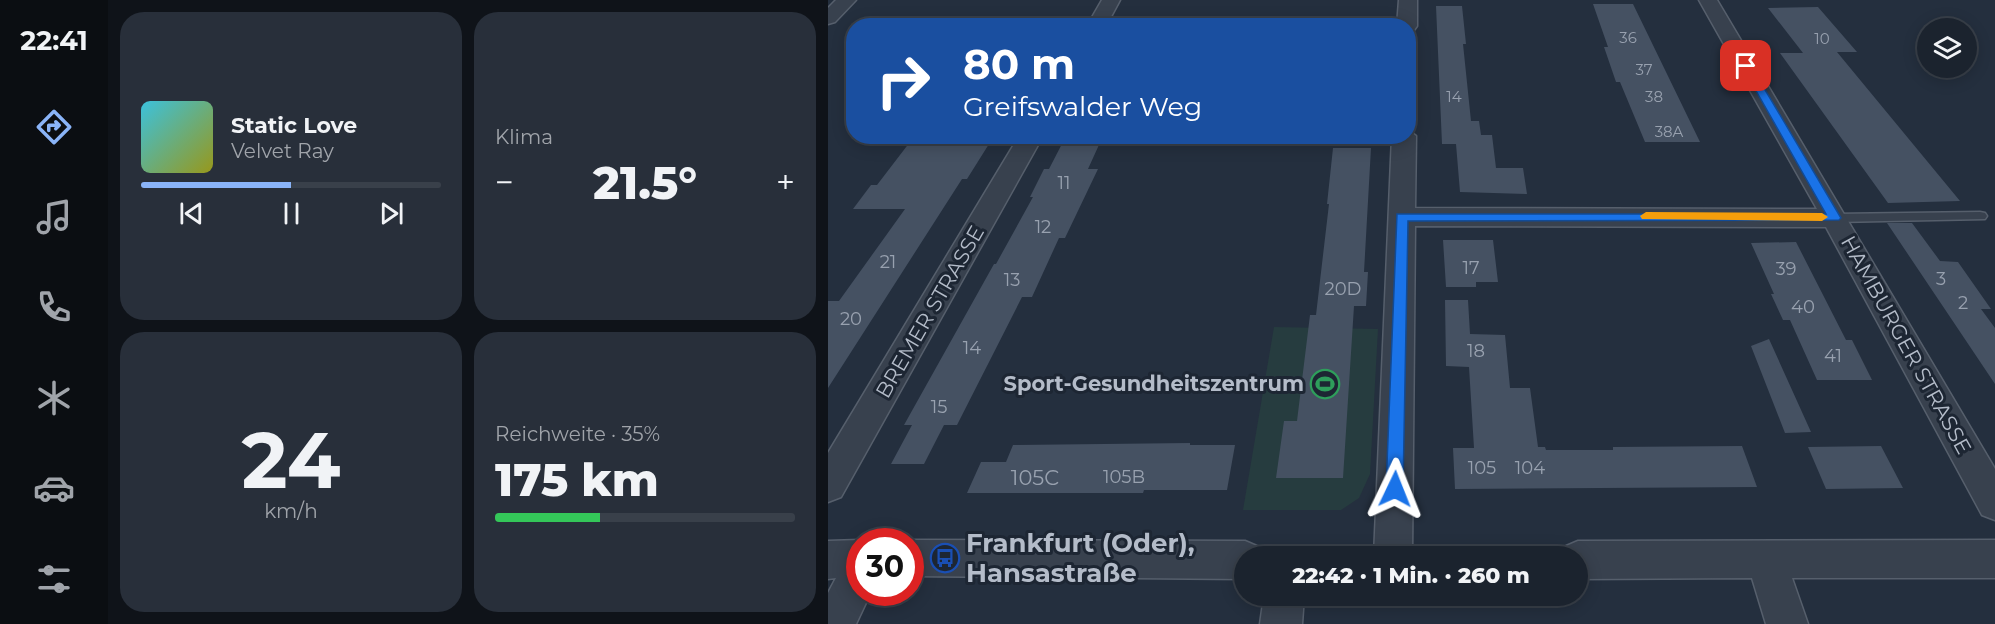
<!DOCTYPE html>
<html lang="de">
<meta charset="utf-8">
<style>
:root{--surface:#1b232e;--page:#282f3a;--text:#f1f3f6;--muted:#a0a4aa;--line:#39404a;--accent:#8ab4f8}
body{margin:0;font-family:Montserrat,sans-serif;background:var(--page);color:var(--text);height:100vh;display:flex;flex-direction:column;font-size:22px;white-space:nowrap}
*{box-sizing:border-box;margin:0}
p{font-size:20px;color:var(--muted)}
.icon{flex:none;width:33px;height:33px;fill:none;stroke:currentColor;stroke-width:2;stroke-linecap:round;stroke-linejoin:round}
.map{position:relative;flex:1;overflow:hidden}
.panel{display:flex;flex-direction:column;gap:12px;padding:12px;background:#0f1319;width:720px}
.panel>*{flex:none}
.top-card{position:absolute;left:18px;top:18px;width:570px;height:126px;border-radius:24px;box-shadow:0 3px 15px #0003,0 0 0 2px var(--line);background:#1a4fa0;color:#fff;overflow:hidden}
.tools{position:absolute;left:1089px;top:18px;display:grid;gap:12px}
.tools a{display:grid;place-items:center;width:60px;height:60px;border-radius:50%;background:var(--surface);box-shadow:0 3px 15px #0003,0 0 0 2px var(--line);font-size:30px}
.speed{position:absolute;left:18px;top:528px;display:flex;gap:12px;font-size:30px;font-weight:700;text-align:center}
.speed>*{display:grid;place-content:center;width:78px;height:78px;border-radius:50%;background:var(--surface);box-shadow:0 3px 15px #0003,0 0 0 2px var(--line);line-height:1}
.speed .limit{border:9px solid #d22;background:#fff;color:#111}
.pin{position:absolute;display:grid;place-items:center;width:51px;height:51px;color:#fff;margin:-26px;border-radius:12px;box-shadow:0 3px 9px #0006}
.me{position:absolute;width:66px;margin:-33px;rotate:2deg;stroke-linejoin:round;filter:drop-shadow(0 0 4px #0008)}
.turn{display:flex;align-items:center;gap:21px;height:126px;padding:0 18px;font-size:27px}
.turn .icon{width:78px;height:78px;stroke-width:2.5}
.turn b{display:block;font-size:42px;line-height:51px}
.big{font-size:45px;font-weight:800;line-height:1.1}
.panel .tile{flex:1;display:flex;flex-direction:column;justify-content:center;gap:9px;min-width:0;padding:0 21px;border-radius:24px;background:var(--page)}
.panel .dial{align-items:center;gap:0}
.dial b{font-size:78px;line-height:1}
.song{display:flex;align-items:center;gap:18px}
.cover{width:72px;height:72px;border-radius:9px;background:linear-gradient(135deg,hsl(190 70% 55%),hsl(60 70% 35%))}
.played{height:6px;border-radius:3px;background:linear-gradient(90deg,var(--accent) 50%,var(--line) 50%)}
.keys{display:flex;justify-content:space-around;direction:ltr}
.heat{display:flex;justify-content:space-between;align-items:center;font-size:33px;direction:ltr}
.charge{height:9px;border-radius:4px;background:linear-gradient(90deg,#34c759 35%,var(--line) 0)}
.panel .tiles{flex:1;display:grid;gap:12px;grid-template-columns:repeat(2,1fr)}
.trip{position:absolute;left:406px;top:546px;width:354px;height:60px;border-radius:30px;background:var(--surface);box-shadow:0 3px 15px #0003,0 0 0 2px var(--line);font-weight:800;line-height:60px;text-align:center}
main{display:flex;flex:1;min-height:0}
.menu{display:flex;flex-direction:column;width:108px;justify-content:space-around;align-items:center;background:#0b0e12;color:var(--muted)}
.menu .icon{width:42px;height:42px}
.menu .current{color:var(--accent)}
.menu b{font-size:27px;color:var(--text)}
.map>svg:first-child{display:block}
</style>
<main>
<nav class="menu">
<b>22:41</b>
<svg class="icon current" aria-label="directions" viewBox="0 0 24 24"><path d="M12 3l9 9-9 9-9-9zM9 14v-3h6M13 9l2 2-2 2"/></svg>
<svg class="icon" aria-label="music" viewBox="0 0 24 24"><path d="M9 18V5l10-2v13"/><circle cx="6" cy="18" r="3"/><circle cx="16" cy="16" r="3"/></svg>
<svg class="icon" aria-label="phone" viewBox="0 0 24 24"><path d="M5 4h4l2 5-3 2q2 4 5 5l2-3 5 2v4C11 20 4 13 5 4z"/></svg>
<svg class="icon" aria-label="climate" viewBox="0 0 24 24"><path d="M12 3v18M4 7l16 10M4 17L20 7"/></svg>
<svg class="icon" aria-label="car" viewBox="0 0 24 24"><path d="M5 17H2v-5l4-1 3-4h7l3 4 3 1v5h-3M9 17h6M6 11h13"/><circle cx="7" cy="17" r="2"/><circle cx="17" cy="17" r="2"/></svg>
<svg class="icon" aria-label="filters" viewBox="0 0 24 24"><path d="M4 7h16M4 17h16"/><circle cx="9" cy="7" r="2"/><circle cx="15" cy="17" r="2"/></svg>
</nav>
<section class="panel">
<div class="tiles">
<div class="tile">
<div class="song"><i class="cover"></i><div><b>Static Love</b><p>Velvet Ray</p></div></div>
<div class="played"></div>
<div class="keys"><svg class="icon" aria-label="previous" viewBox="0 0 24 24"><path d="M18 5L8 12l10 7zM5 5v14"/></svg><svg class="icon" aria-label="pause" viewBox="0 0 24 24"><path d="M8 5v14M16 5v14"/></svg><svg class="icon" aria-label="next" viewBox="0 0 24 24"><path d="M6 5l10 7-10 7zM19 5v14"/></svg></div>
</div>
<div class="tile"><p>Klima</p>
<div class="heat"><a>−</a><b class="big">21.5°</b><a>+</a></div>
</div>
<div class="tile dial"><b>24</b><p>km/h</p></div>
<div class="tile"><p>Reichweite · 35%</p><b class="big">175 km</b><div class="charge"></div></div>
</div>
</section>
<div class="map">
<svg width="1167" height="624" viewBox="0 0 1167 624">
<rect width="100%" height="100%" fill="#242f3e"/>
<path fill="#263c3f" d="M446,327L550,329L542,474L531,498L513,510H415Z"/>
<path fill="#455162" d="M765,4H805L872,142H817L792,82H788L776,47H780Z
M608,6H634L638,44H635L643,121H651L653,135H664L668,168H695L699,194L632,192L628,144H614Z
M990,7L1029,52H1009L1132,201L1060,203L952,53H975L940,8Z
M126,136H166L139,179H134L0,388V301H11L77,209H25L43,185H49L85,138Z
M238,136H275L260,169H270L237,238H231L204,297H194L129,425H116L96,464H63L84,425H76L166,264H168L205,197H202L216,169H221Z
M505,148H543L536,272H540L538,306H526L515,478H448L456,421H469L482,315H488L501,204H499Z
M1059,223H1084L1112,261L1130,262L1163,309H1153L1167,328V384Z
M615,240H665L670,282H648V287H618Z
M968,242L1018,340H1024L1044,380H989L962,320H955L943,294H946L923,243Z
M617,300H640L642,334L677,335L682,388H702L710,447H717L718,450H785V447L914,446L929,487L627,489L625,448H646L641,367L618,366Z
M941,339L983,432L957,433L923,346Z
M362,443V445H407L399,490H316L315,493H139L153,462H178L185,445Z
M1053,446L1075,488L998,489L980,447Z"/>
<g fill="none" stroke-linecap="round" stroke-linejoin="round">
<g stroke="#565f6c" stroke-width="3">
<path id="lane" d="M1152,212L1157,213L1159,216L1157,219L1007,222L1000,218L1007,214Z"/>
</g>
<g stroke="#565f6c" stroke-width="3">
<path id="street" d="M8,0H28L7,22L0,24V8Z
M274,0H292L278,26H259Z
M571,0H589V26L586,30L580,32V26H569Z
M871,0H889L1167,469V520L1154,515L998,227L587,226L584,556H546L564,136H580V130L588,136L587,208L989,209Z
M191,136H215L13,497L0,502V453Z
M32,540L35,542H32V592H43L28,624H0V593L8,578L0,579V541Z
M82,540L417,541L431,547L435,556H417V579L82,576V542H77Z
M1167,540V578H964L980,624H938L924,578L750,579V556H732L736,547L750,541Z
M436,596H476L474,624H432Z"/>
</g>
<use href="#lane" fill="#38414e" fill-rule="evenodd"/>
<use href="#street" fill="#38414e" fill-rule="evenodd"/>
</g>
<path fill="#1a73e8" stroke="#114b97" stroke-width="1.5" d="M918,63L923,66L1013,218L1011,220L580,221L575,489L573,494L567,496L561,494L558,489L569,214H998L914,66Z"/>
<path fill="#f59e0b" d="M818,212L994,213L1000,217L994,221L814,219L812,216Z"/>
<defs>
<g id="stadium-ring" transform="scale(1.5)"><circle r="9.5" fill="#1d2633" stroke="#2e9e5b" stroke-width="1.5"/><path d="M0-5a6.5 5 0 1 0 0 10a6.5 5 0 1 0 0-10ZM-3.5-1.8h7v3.6h-7Z" fill="#2e9e5b"/></g>
<g id="bus-ring" transform="scale(1.5)"><circle r="9.5" fill="#1d2633" stroke="#1a4fb4" stroke-width="1.5"/><path d="M-5-6H5V4H4V6H2V4H-2V6H-4V4H-5ZM-3.5-4V0h7V-4ZM-3.5 1.2v1.5H-2V1.2ZM2 1.2v1.5H3.5V1.2Z" fill="#1a4fb4"/></g>
</defs>
<g fill-rule="evenodd">
<use href="#stadium-ring" x="497" y="384"/>
<use href="#bus-ring" x="117" y="558"/>
</g>
<g text-anchor="middle" stroke-width="6" stroke-linejoin="round" paint-order="stroke">
<g font-size="15" fill="#98a1af">
<text x="800" y="43">36</text>
<text x="994" y="44">10</text>
<text x="816" y="75">37</text>
<text x="626" y="102">14</text>
<text x="826" y="102">38</text>
<text x="841" y="137">38A</text>
</g>
<g font-size="18" fill="#98a1af">
<text x="236" y="189">11</text>
<text x="215" y="233">12</text>
<text x="60" y="268">21</text>
<text x="643" y="274">17</text>
<text x="958" y="275">39</text>
<text x="1113" y="285">3</text>
<text x="184" y="286">13</text>
<text x="515" y="295">20D</text>
<text x="1135" y="309">2</text>
<text x="975" y="313">40</text>
<text x="23" y="325">20</text>
<text x="144" y="354">14</text>
<text x="648" y="357">18</text>
<text x="1005" y="362">41</text>
<text x="111" y="413">15</text>
<text x="654" y="474">105</text>
<text x="702" y="474">104</text>
<text x="296" y="483">105B</text>
</g>
<g font-size="21" fill="#b4bcc9" stroke="#1d2633">
<text transform="translate(102 312) rotate(-60)" y="7">BREMER STRASSE</text>
<text transform="translate(1078 345) rotate(61)" y="7">HAMBURGER STRASSE</text>
</g>
<g font-size="21" font-weight="bold" fill="#b4bcc9" stroke="#1d2633" text-anchor="end">
<text x="476" y="391">Sport-Gesundheitszentrum</text>
</g>
<g font-size="21" fill="#98a1af">
<text x="207" y="485">105C</text>
</g>
<g font-size="26" font-weight="bold" fill="#b4bcc9" stroke="#1d2633" text-anchor="start">
<text x="138" y="552">Frankfurt (Oder),<tspan x="138" dy="30">Hansastraße</tspan></text>
</g>
</g>
</svg>
<div class="tools">
<a><svg class="icon" aria-label="layers" viewBox="0 0 24 24"><path d="M12 4l9 5-9 5-9-5zM3 14l9 5 9-5"/></svg></a>
</div>
<div class="speed"><div class="limit">30</div></div>
<div class="pin" style="left:918px;top:66px;background:#d93025"><svg class="icon" aria-label="arrive" viewBox="0 0 24 24"><path d="M6 21V4h12l-3 4 3 4H6"/></svg></div>
<svg class="me" style="left:567px;top:489px" viewBox="-20 -20 40 40"><path d="M0-17L14 15 0 8-14 15z" fill="#1a73e8" stroke="#fff" stroke-width="4"/></svg>
<div class="trip">22:42 · 1 Min. · 260 m</div>
<div class="top-card">
<div class="turn"><svg class="icon" aria-label="right" viewBox="0 0 24 24"><path d="M7 20v-9h11M14 6l5 5-5 5"/></svg><div><b>80 m</b>Greifswalder Weg</div></div>
</div>
</div>
</main>
